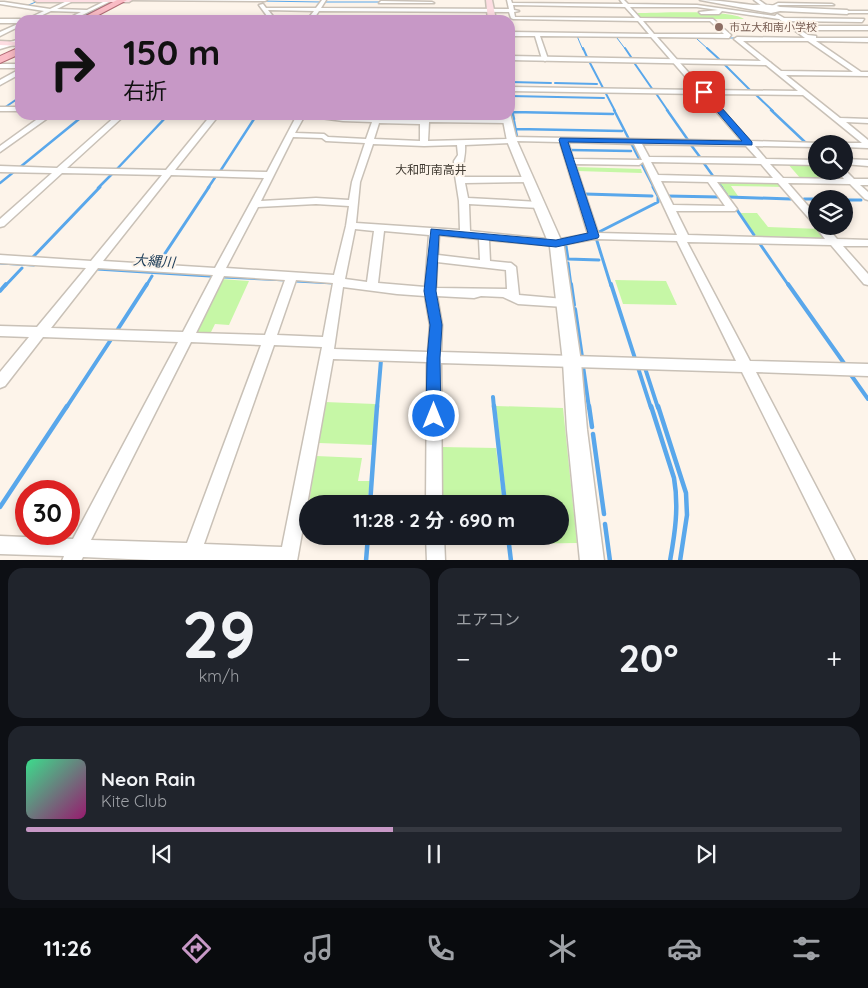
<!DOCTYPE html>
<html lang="ja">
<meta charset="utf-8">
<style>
:root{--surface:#171b24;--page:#20242c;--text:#f1f3f6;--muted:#9ea1a6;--line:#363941;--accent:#c798c6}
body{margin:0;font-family:Quicksand,"Noto Sans JP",sans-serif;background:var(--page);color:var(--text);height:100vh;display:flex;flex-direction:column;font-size:19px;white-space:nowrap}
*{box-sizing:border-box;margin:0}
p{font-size:16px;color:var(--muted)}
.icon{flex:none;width:28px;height:28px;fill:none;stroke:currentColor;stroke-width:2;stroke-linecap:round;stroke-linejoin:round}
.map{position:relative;height:560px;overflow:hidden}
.drawer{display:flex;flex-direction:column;gap:8px;padding:8px;background:#0d0f14;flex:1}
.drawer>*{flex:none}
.top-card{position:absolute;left:15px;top:15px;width:500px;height:105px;border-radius:15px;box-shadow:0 2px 8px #0003;background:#c798c6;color:#111;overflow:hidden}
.tools{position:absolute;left:808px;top:135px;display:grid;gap:10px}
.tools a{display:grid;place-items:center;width:45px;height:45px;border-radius:50%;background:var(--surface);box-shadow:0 2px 8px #0003;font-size:25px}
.speed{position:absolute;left:15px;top:480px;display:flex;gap:10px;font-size:25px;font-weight:700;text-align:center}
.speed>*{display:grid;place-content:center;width:65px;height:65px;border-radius:50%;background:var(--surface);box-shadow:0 2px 8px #0003;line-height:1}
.speed .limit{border:8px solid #d22;background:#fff;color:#111}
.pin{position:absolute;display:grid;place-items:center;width:42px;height:42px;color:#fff;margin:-21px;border-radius:10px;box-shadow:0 2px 8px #0006}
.me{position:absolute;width:55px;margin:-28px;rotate:0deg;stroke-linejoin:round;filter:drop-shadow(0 0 4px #0008)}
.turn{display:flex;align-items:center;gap:18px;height:105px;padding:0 25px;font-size:22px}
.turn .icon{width:65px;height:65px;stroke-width:2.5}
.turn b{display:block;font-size:35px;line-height:42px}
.big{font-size:38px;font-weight:700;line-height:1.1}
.drawer .widget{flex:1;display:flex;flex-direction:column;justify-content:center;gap:8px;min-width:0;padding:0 18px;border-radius:15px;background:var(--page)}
.drawer .dial{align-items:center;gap:0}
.dial b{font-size:65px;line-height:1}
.song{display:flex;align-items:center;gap:15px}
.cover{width:60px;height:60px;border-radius:8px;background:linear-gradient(135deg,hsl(150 70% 55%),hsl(320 70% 35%))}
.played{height:5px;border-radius:2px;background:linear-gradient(90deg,var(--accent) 45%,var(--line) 45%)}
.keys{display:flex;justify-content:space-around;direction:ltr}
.heat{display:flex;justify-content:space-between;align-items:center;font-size:28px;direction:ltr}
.drawer .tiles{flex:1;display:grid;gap:8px;grid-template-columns:1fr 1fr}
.widget:last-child{grid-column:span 2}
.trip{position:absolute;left:299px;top:495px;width:270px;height:50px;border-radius:25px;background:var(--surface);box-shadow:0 2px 8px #0003;font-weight:700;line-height:50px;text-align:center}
.dock{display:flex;height:80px;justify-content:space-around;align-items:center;background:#090b0e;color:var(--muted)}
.dock .icon{width:35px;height:35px}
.dock .active{color:var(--accent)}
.dock b{font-size:22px;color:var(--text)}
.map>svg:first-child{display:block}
</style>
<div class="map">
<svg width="868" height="561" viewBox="0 0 868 561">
<rect width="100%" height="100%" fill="#fdf4ea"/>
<path fill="#c6f7a6" d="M637,13C657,13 731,9 744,19H642Z
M787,163L816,164V171H835L844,180L801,179Z
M575,167L641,169L642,173L577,171Z
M718,181L779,182L784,187L731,186L738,196H728Z
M740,213H757L768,227L820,229L828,238L756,236Z
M220,279L249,281L229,325L215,324L210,334H195Z
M615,280L666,281L677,305L623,304Z
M325,402L375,404L373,445L319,443Z
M496,406L563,408L577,543L512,544L511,536H560V504H507Z
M441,447L496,448L503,504H442Z
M316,456L362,458L358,481H370L367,504L309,503Z"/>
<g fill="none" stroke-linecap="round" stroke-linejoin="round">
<path stroke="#59a7eb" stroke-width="1" d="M260,1L321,2
M325,2H380
M24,7L38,1
M580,36H577L583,50
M617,38L626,50
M726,38H740
M697,39L709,50"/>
<path stroke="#59a7eb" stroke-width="2" d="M583,48L587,57
M625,48L631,57
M707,48L719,59
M590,63L615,111
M635,64L653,90
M725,65L752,92
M510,82L551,83
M555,83L597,84
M655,92L668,111
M755,94L773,111
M510,96L604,98
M511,105L512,111
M4,108L20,97"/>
<path stroke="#59a7eb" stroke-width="2.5" d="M512,110L514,119
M614,110L654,188
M667,110L688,140
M771,110L806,143
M513,112L613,114
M514,121L517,137
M516,129L622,131
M691,145L700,157
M569,150L631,151
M703,162L713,176
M19,168L84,115
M116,170L168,115
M219,173L256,116
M718,182L722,188
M0,183L15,171
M98,188L113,173
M208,188L216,176"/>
<path stroke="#59a7eb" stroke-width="3" d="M721,187L726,194
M585,194L652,196
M667,196L719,197
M728,197L791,199
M804,199H816
M844,200H861
M735,207L754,235
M599,232L658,202V196L653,187
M597,241L611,286
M760,244L789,286
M566,246L568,259
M33,257L100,187
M568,259L599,260
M0,263L34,265
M568,263L571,286
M158,264L209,187
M97,269L210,276
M224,277L287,280
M296,281L334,283
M5,286L22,268
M146,286L152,276"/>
<path stroke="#59a7eb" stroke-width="4" d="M571,284L574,305
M611,284L651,408
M788,284L846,366
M0,291L6,284
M575,309L582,357
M116,332L147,284
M583,366L589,408
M645,368L658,408
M851,375L868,399
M493,397L494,408
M66,408L112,338
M377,408L381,360"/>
<path stroke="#59a7eb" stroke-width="4.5" d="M494,406L505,504
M589,406L592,427
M651,406L674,478C679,507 675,533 670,561
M658,406L686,493L687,515L680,561
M593,434L604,514
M370,504L377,406
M0,507L67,406
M605,524L610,561
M508,536L511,561
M366,561L368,536"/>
<path fill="#59a7eb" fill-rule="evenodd" d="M110,0H120L77,20H67Z"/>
<g stroke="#c9c1b7" stroke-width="3">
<path id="minor" d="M69,0H75L57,9L87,10L107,0H113L72,20H65L81,12L51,11L32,20H25L44,11L0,4V2H4L50,9Z
M127,0H267L265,1Z
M322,0H326L321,8L509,9L507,0H511L512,3L623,4L620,0H624L628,4L697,5L775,16L777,14L784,18L864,19L862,22L788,21L796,26H868V30H800L808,35L816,36V38H868V42L816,41L861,72H868V76L786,75L840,118L868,119V123L846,122L868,140V148L844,147V144L841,143H862L803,95L708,94L750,141L819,143L816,144V147L755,146L766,159L816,160V165L770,164L783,178L844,179L837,171H844V169L854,179H868V185H860L868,192V200L865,199L850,184L788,183L816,215V224L813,223L778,183L717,182L737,209L735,211H676L688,235L825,239L815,226L816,224V226H826L837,239L868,240V246H843L868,274V285L864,284L831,245L687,242L750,361L868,364V376L756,372L855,561H836L742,372L441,363L442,504H426L427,362L333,359L297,561H174L83,557L81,561H62L64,556L0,554V536L73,539L178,342L43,337L5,386L0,388V372L29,337L0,336V326L37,327L86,268L0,263V255L91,261L162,175L62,173L4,226L0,227V219L52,173L0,172V166L57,168L117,115H125L67,168L166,170L211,115H219L175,170L267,172L297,115H305L295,133L324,134L328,137L366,139L372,122L343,121L313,117L309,115L369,118L367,115H375L377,118L422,120L427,118L508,119L512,121L508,123L429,122L428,141L507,139L511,137L742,141L701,94L510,91V87L697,90L651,37L540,36L548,59L545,61L542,59L535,36H510V32L649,34L638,21L513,19L511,18L509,12L319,11L313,20H307L314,11L268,10L276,20H270L259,5L263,4L266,8H316ZM513,5L625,7L635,18L515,17L514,12L519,11L514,10ZM630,7H697L718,10L699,12L701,14H719L722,11L779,19L805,38L737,37L734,39L798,91L704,90L657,37L729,38L731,35L713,19L640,18ZM643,21H710L724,34H654ZM743,41H808L853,72L781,71ZM379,123L420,124V141L374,139ZM293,137L322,138L326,141L365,143L352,182L349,200L316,198L261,201ZM516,141L560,142L588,234L556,240L470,231L469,204L539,208L544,205L539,202L468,198L465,183L531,182V178L528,177H464C461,163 466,158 465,145L512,143ZM568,142L634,144L642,160L573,159ZM373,144L424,146L457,145L458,155L454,161V169L459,201L460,230L356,223L360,182ZM642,144L746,146L757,158L649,157ZM643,162L677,235L598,233L575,164L639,165ZM651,162L761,164L773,178L658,175ZM171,175L264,178L215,268L103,261ZM661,181L708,182L725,206L673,205ZM316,204L349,206L346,226L334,275L226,268L258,207ZM355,229L374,231L367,282L345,279ZM384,231L429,235L425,287L378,283ZM439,235L479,239L480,260L438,255ZM594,239L677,241L736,361L441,352L442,325L437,296L474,298L481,296L503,297L518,304L564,307L568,306L570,303L568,300L564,299L519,295L516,267L511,263L490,261L489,240L556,246ZM437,262L506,270L507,289L436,288ZM98,268L213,275L183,332L51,328ZM224,276L285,280L265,335L196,333ZM296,280L333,283L323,337L277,335ZM343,287L397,294L425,296L430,325L428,352L334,349ZM191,342L261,345L187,543L91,540ZM274,345L322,347L282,547L204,544Z
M754,0H759L766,5L762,6Z
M381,1L432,2L434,3H379Z
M778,3L832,4L834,5H779L774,7L772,6Z
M849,11H868V13H847Z
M405,17H474L477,19H403Z
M0,19H20L22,20H20V26L0,36V32L20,23H0Z
M20,39V43L0,49V45Z
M0,64H20V68H0Z
M20,69V74L0,85V80Z
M0,107H20V111H0Z
M43,115H52L0,152V146Z
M844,159L868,160V166L844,164Z
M426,536H444L445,561H427Z"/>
</g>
<g stroke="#c9c1b7" stroke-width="3">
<path id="tertiary" d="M700,0C718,0 735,3 753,5C762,5 771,4 780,7L847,10L850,12L847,14L780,11L771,13Z
M510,56L767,61L771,63L767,65L510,60Z
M510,113L517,141L564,247L581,362L587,430L604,561H580L567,430L563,362L550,247L507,141L502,115H510Z"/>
</g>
<g stroke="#c9c1b7" stroke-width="3">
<path id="secondary" d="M34,0H132L129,2H37Z
M486,0H492L496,20H488Z
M0,41L20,42V46L0,45Z"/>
</g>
<g stroke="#b16c76" stroke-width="2">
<path id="primary" d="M117,0H127L89,20H78Z
M20,47V54L0,63V56Z"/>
</g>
<use href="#minor" fill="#fff" fill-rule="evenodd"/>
<use href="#tertiary" fill="#fff" fill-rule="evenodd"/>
<use href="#secondary" fill="#fddde2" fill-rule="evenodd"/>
<use href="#primary" fill="#fabcc5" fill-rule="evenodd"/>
</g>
<path fill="#1a73e8" stroke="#114b97" d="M701,90H706L752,142V145L568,142L599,236L598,238L556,247L439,235L436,291L442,325L440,358L441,416L439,421L434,423L429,421L426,416L427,358L430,325L424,291L431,229L556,240L588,233L559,140L560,138L742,141L701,93Z"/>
<circle fill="#8d6e63" stroke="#fdf4ea" stroke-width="2" cx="719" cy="27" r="5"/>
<g text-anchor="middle" stroke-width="4" stroke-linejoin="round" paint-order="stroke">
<g font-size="11" fill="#785e54" stroke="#fdf4ea" text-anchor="start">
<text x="729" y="31">市立大和南小学校</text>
</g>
<g font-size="12" fill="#3f3931" stroke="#fdf4ea">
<text x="431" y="174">大和町南高井</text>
</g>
<g font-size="14" font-style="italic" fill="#1c3c58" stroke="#fdf4ea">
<text transform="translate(154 261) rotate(4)" y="5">大縄川</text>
</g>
</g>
</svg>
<div class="tools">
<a><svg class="icon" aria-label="search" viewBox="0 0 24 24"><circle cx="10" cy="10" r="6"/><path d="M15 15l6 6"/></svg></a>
<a><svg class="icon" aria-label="layers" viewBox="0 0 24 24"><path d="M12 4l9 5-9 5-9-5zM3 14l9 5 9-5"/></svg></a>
</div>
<div class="speed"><div class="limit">30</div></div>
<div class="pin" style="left:704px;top:92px;background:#d93025"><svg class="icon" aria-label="arrive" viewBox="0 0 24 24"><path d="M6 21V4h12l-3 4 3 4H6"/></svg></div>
<svg class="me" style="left:434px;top:416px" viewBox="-20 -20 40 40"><circle r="17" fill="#1a73e8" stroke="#fff" stroke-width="3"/><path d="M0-11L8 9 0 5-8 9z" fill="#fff"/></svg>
<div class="trip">11:28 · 2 分 · 690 m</div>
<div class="top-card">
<div class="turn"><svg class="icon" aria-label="right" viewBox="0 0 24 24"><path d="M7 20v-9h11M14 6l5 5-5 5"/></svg><div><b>150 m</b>右折</div></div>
</div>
</div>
<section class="drawer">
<div class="tiles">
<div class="widget dial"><b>29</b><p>km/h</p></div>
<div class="widget"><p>エアコン</p>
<div class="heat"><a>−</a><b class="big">20°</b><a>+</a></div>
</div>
<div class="widget">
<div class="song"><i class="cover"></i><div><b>Neon Rain</b><p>Kite Club</p></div></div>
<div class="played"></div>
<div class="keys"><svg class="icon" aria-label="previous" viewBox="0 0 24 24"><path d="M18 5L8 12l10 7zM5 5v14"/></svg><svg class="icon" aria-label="pause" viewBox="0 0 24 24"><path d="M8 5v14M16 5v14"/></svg><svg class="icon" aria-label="next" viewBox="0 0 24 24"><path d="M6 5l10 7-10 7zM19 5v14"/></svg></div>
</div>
</div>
</section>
<nav class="dock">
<b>11:26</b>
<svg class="icon active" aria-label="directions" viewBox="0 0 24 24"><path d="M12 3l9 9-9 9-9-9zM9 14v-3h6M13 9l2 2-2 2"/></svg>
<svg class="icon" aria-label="music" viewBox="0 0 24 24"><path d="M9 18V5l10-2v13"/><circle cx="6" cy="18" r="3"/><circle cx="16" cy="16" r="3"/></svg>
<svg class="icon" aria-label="phone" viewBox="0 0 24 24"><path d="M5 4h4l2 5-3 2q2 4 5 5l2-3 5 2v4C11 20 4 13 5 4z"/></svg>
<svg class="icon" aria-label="climate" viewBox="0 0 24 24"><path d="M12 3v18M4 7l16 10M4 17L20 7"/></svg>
<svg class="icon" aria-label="car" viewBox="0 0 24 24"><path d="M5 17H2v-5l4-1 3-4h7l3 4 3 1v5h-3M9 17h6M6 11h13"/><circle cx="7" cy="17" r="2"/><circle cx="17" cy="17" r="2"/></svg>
<svg class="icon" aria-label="filters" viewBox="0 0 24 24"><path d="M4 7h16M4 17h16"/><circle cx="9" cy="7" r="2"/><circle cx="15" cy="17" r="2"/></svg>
</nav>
